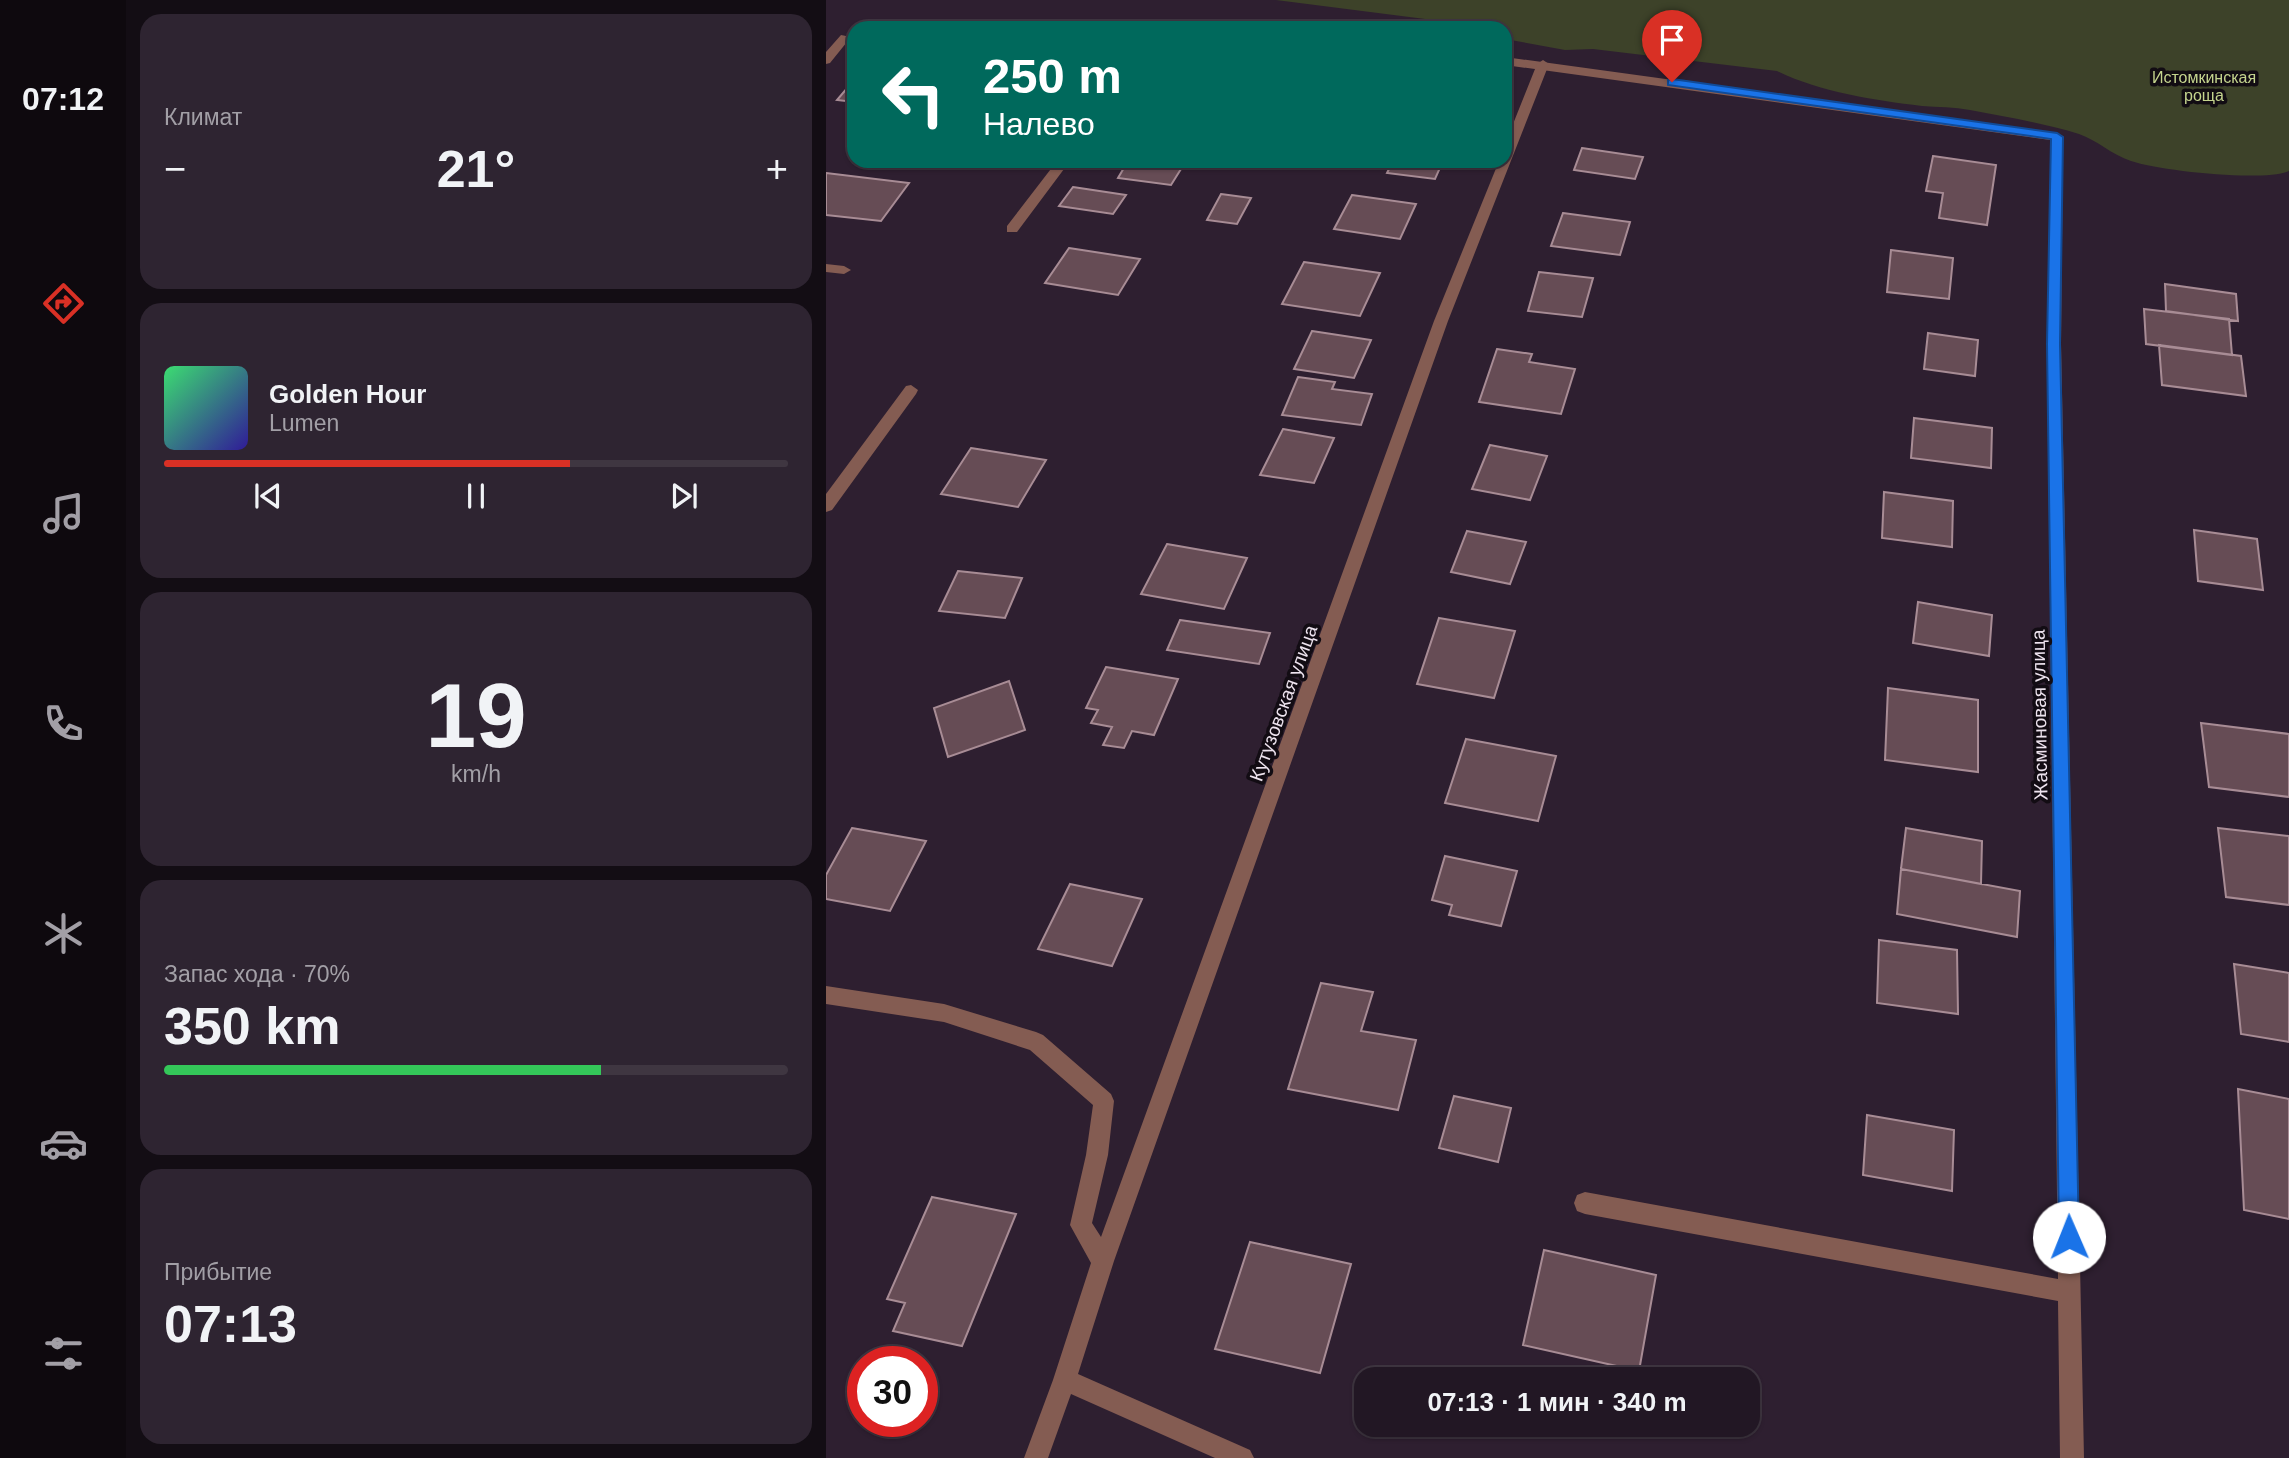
<!DOCTYPE html>
<html lang="ru">
<meta charset="utf-8">
<style>
:root{--surface:#221724;--page:#2e2431;--text:#f1f3f6;--muted:#a29fa6;--line:#3f3641;--accent:#d93025}
body{margin:0;font-family:Helvetica,sans-serif;background:var(--page);color:var(--text);height:100vh;display:flex;flex-direction:column;font-size:26px;white-space:nowrap}
*{box-sizing:border-box;margin:0}
p{font-size:23px;color:var(--muted)}
.icon{flex:none;width:38px;height:38px;fill:none;stroke:currentColor;stroke-width:2;stroke-linecap:round;stroke-linejoin:round}
.map{position:relative;flex:1;overflow:hidden}
.drawer{display:flex;flex-direction:column;gap:14px;padding:14px;background:#130d14;width:700px}
.drawer>*{flex:none}
.banner{position:absolute;left:21px;top:21px;width:665px;height:147px;border-radius:21px;box-shadow:0 2px 5px #0004,0 0 0 2px var(--line);background:#00695c;color:#fff;overflow:hidden}
.speed{position:absolute;left:21px;top:1346px;display:flex;gap:14px;font-size:35px;font-weight:700;text-align:center}
.speed>*{display:grid;place-content:center;width:91px;height:91px;border-radius:50%;background:var(--surface);box-shadow:0 2px 5px #0004,0 0 0 2px var(--line);line-height:1}
.speed .limit{border:10px solid #d22;background:#fff;color:#111}
.pin{position:absolute;display:grid;place-items:center;width:60px;height:60px;color:#fff;margin:-72px -30px;border-radius:50% 50% 50% 0;rotate:-45deg;box-shadow:0 0 7px #0007}
.pin .icon{rotate:45deg}
.me{position:absolute;width:77px;margin:-38px;rotate:359deg;stroke-linejoin:round;filter:drop-shadow(0 0 5px #0008)}
.turn{display:flex;align-items:center;gap:24px;height:147px;padding:0 21px;font-size:32px}
.turn .icon{width:91px;height:91px;stroke-width:2.5}
.turn b{display:block;font-size:49px;line-height:60px}
.big{font-size:52px;font-weight:700;line-height:1.1}
.drawer .tile{flex:1;display:flex;flex-direction:column;justify-content:center;gap:10px;min-width:0;padding:0 24px;border-radius:21px;background:var(--page)}
.drawer .dial{align-items:center;gap:0}
.dial b{font-size:91px;line-height:1}
.song{display:flex;align-items:center;gap:21px}
.cover{width:84px;height:84px;border-radius:10px;background:linear-gradient(135deg,hsl(140 70% 55%),hsl(250 70% 35%))}
.played{height:7px;border-radius:4px;background:linear-gradient(90deg,var(--accent) 65%,var(--line) 65%)}
.keys{display:flex;justify-content:space-around;direction:ltr}
.heat{display:flex;justify-content:space-between;align-items:center;font-size:38px;direction:ltr}
.charge{height:10px;border-radius:5px;background:linear-gradient(90deg,#34c759 70%,var(--line) 0)}
.trip{position:absolute;left:528px;top:1367px;width:406px;height:70px;border-radius:21px;background:var(--surface);box-shadow:0 2px 5px #0004,0 0 0 2px var(--line);font-weight:700;line-height:70px;text-align:center}
main{display:flex;flex:1;min-height:0}
.menu{display:flex;flex-direction:column;width:126px;justify-content:space-around;align-items:center;background:#0e090e;color:var(--muted)}
.menu .icon{width:49px;height:49px}
.menu .on{color:var(--accent)}
.menu b{font-size:32px;color:var(--text)}
.map>svg:first-child{display:block}
</style>
<main>
<nav class="menu">
<b>07:12</b>
<svg class="icon on" aria-label="directions" viewBox="0 0 24 24"><path d="M12 3l9 9-9 9-9-9zM9 14v-3h6M13 9l2 2-2 2"/></svg>
<svg class="icon" aria-label="music" viewBox="0 0 24 24"><path d="M9 18V5l10-2v13"/><circle cx="6" cy="18" r="3"/><circle cx="16" cy="16" r="3"/></svg>
<svg class="icon" aria-label="phone" viewBox="0 0 24 24"><path d="M5 4h4l2 5-3 2q2 4 5 5l2-3 5 2v4C11 20 4 13 5 4z"/></svg>
<svg class="icon" aria-label="climate" viewBox="0 0 24 24"><path d="M12 3v18M4 7l16 10M4 17L20 7"/></svg>
<svg class="icon" aria-label="car" viewBox="0 0 24 24"><path d="M5 17H2v-5l4-1 3-4h7l3 4 3 1v5h-3M9 17h6M6 11h13"/><circle cx="7" cy="17" r="2"/><circle cx="17" cy="17" r="2"/></svg>
<svg class="icon" aria-label="filters" viewBox="0 0 24 24"><path d="M4 7h16M4 17h16"/><circle cx="9" cy="7" r="2"/><circle cx="15" cy="17" r="2"/></svg>
</nav>
<section class="drawer">
<div class="tile"><p>Климат</p>
<div class="heat"><a>−</a><b class="big">21°</b><a>+</a></div>
</div>
<div class="tile">
<div class="song"><i class="cover"></i><div><b>Golden Hour</b><p>Lumen</p></div></div>
<div class="played"></div>
<div class="keys"><svg class="icon" aria-label="previous" viewBox="0 0 24 24"><path d="M18 5L8 12l10 7zM5 5v14"/></svg><svg class="icon" aria-label="pause" viewBox="0 0 24 24"><path d="M8 5v14M16 5v14"/></svg><svg class="icon" aria-label="next" viewBox="0 0 24 24"><path d="M6 5l10 7-10 7zM19 5v14"/></svg></div>
</div>
<div class="tile dial"><b>19</b><p>km/h</p></div>
<div class="tile"><p>Запас хода · 70%</p><b class="big">350 km</b><div class="charge"></div></div>
<div class="tile"><p>Прибытие</p><b class="big">07:13</b></div>
</section>
<div class="map">
<svg width="1463" height="1458" viewBox="0 0 1463 1458">
<rect width="100%" height="100%" fill="#2e1f30"/>
<path fill="#3d4229" d="M450,0H1463V171C1436,182 1335,171 1305,161C1286,155 1271,140 1253,134C1218,123 1180,117 1144,110C1128,107 1112,107 1096,106C1048,100 994,92 951,71L767,49L739,50L679,39V28H634L599,19Z"/>
<path fill="#664c55" stroke="#a88c95" stroke-width="2" d="M28,80V102L11,100Z
M756,148L817,157L809,179L748,170Z
M1107,156L1170,165L1161,225L1113,218L1117,193L1100,191Z
M302,161H360L345,185L292,178Z
M567,161H617L609,179L561,173Z
M0,173L83,183L55,221L0,215Z
M247,187L300,195L287,214L233,206Z
M395,194L425,198L411,224L381,220Z
M526,195L590,204L574,239L508,229Z
M737,213L804,222L794,255L725,246Z
M243,248L314,259L292,295L219,283Z
M1065,250L1127,258L1123,299L1061,292Z
M478,262L554,273L534,316L456,304Z
M713,272L767,278L756,317L702,311Z
M1339,284L1410,294L1412,321L1340,311Z
M1318,309L1403,319L1406,355L1320,344Z
M486,331L545,340L528,378L468,369Z
M1102,333L1152,340L1149,376L1098,369Z
M1333,345L1415,356L1420,396L1336,385Z
M671,349L706,354L703,362L749,369L735,414L653,402Z
M472,377L509,382L506,389L546,394L535,425L456,415Z
M1088,418L1166,428L1165,468L1085,458Z
M457,429L508,438L488,483L434,475Z
M664,445L721,456L704,500L646,489Z
M145,448L220,460L192,507L115,494Z
M1058,492L1127,501L1126,547L1056,538Z
M1368,530L1431,539L1437,590L1372,581Z
M641,531L700,542L684,584L625,572Z
M341,544L421,558L398,609L315,594Z
M132,571L196,578L179,618L113,611Z
M1092,602L1166,615L1163,656L1087,643Z
M613,618L689,631L668,698L591,684Z
M354,620L444,633L433,664L341,650Z
M280,667L352,679L328,735L306,731L298,748L277,745L286,727L265,723L272,710L260,708Z
M183,681L199,730L122,757L108,708Z
M1062,688L1152,700V772L1059,760Z
M1375,723L1463,734V797L1383,787Z
M640,739L730,756L712,821L619,803Z
M26,828L100,841L64,911L0,899V875Z
M1080,828L1156,841L1155,884L1075,869Z
M1392,828L1463,836V905L1400,897Z
M619,856L691,871L675,926L623,915L626,905L606,900Z
M1075,869L1194,891L1191,937L1071,914Z
M244,884L316,899L286,966L212,949Z
M1053,940L1131,950L1132,1014L1051,1003Z
M1408,964L1463,973V1042L1415,1034Z
M495,983L547,992L535,1031L590,1040L572,1110L462,1089Z
M1412,1089L1463,1099V1219L1418,1210Z
M628,1096L685,1108L672,1162L613,1148Z
M1041,1115L1128,1130L1126,1191L1037,1175Z
M106,1197L190,1214L136,1346L67,1331L79,1303L61,1299Z
M424,1242L525,1264L494,1373L389,1349Z
M718,1250L830,1275L813,1371L697,1345Z"/>
<g fill="none" stroke-linecap="round" stroke-linejoin="round">
<path fill="#845c52" fill-rule="evenodd" d="M209,22L371,25L377,28H185Z
M15,35L25,37L4,63L0,64V52Z
M679,57L1231,133L1237,137L1231,141L679,65Z
M231,161H244L191,232H181V226Z
M0,264L18,266L25,270L18,274L0,272Z"/>
<path fill="#845c52" fill-rule="evenodd" d="M717,60L723,64L622,321L288,1261L252,1374L424,1450L428,1458H389L245,1394L222,1458H198L227,1380L265,1263L244,1225L260,1155L267,1105L204,1050L118,1022L0,1004V986L118,1004L210,1032L217,1035L285,1094L288,1101L282,1155L266,1223L275,1237L608,321L673,161H679V144L711,64Z
M1231,133L1237,137L1235,344L1258,1458H1234L1232,1301L759,1214L751,1211L748,1203L751,1195L759,1192L1232,1279L1221,344L1225,137Z
M85,385L92,390L90,394L6,510L0,512V494L80,386Z"/>
</g>
<path fill="#1a73e8" stroke="#114b97" stroke-width="2" d="M846,79L1231,133L1237,137L1234,344L1253,1237L1250,1244L1243,1246L1236,1244L1233,1237L1221,344L1225,139L842,85V80Z"/>
<g text-anchor="middle" stroke-width="7" stroke-linejoin="round" paint-order="stroke">
<g font-size="16" fill="#c5d48e" stroke="#120c13">
<text x="1378" y="83">Истомкинская<tspan x="1378" dy="18">роща</tspan></text>
</g>
<g font-size="19" fill="#ede3ee" stroke="#120c13">
<text transform="translate(457 703) rotate(-70)" y="7">Кутузовская улица</text>
<text transform="translate(1213 715) rotate(-91)" y="7">Жасминовая улица</text>
</g>
</g>
</svg>
<div class="speed"><div class="limit">30</div></div>
<div class="pin" style="left:846px;top:82px;background:#d93025"><svg class="icon" aria-label="arrive" viewBox="0 0 24 24"><path d="M6 21V4h12l-3 4 3 4H6"/></svg></div>
<svg class="me" style="left:1243px;top:1237px" viewBox="-20 -20 40 40"><circle r="19" fill="#fff"/><path d="M0-13L10 11 0 6-10 11z" fill="#1a73e8"/></svg>
<div class="trip">07:13 · 1 мин · 340 m</div>
<div class="banner">
<div class="turn"><svg class="icon" aria-label="left" viewBox="0 0 24 24"><path d="M17 20v-9H6M10 6l-5 5 5 5"/></svg><div><b>250 m</b>Налево</div></div>
</div>
</div>
</main>
